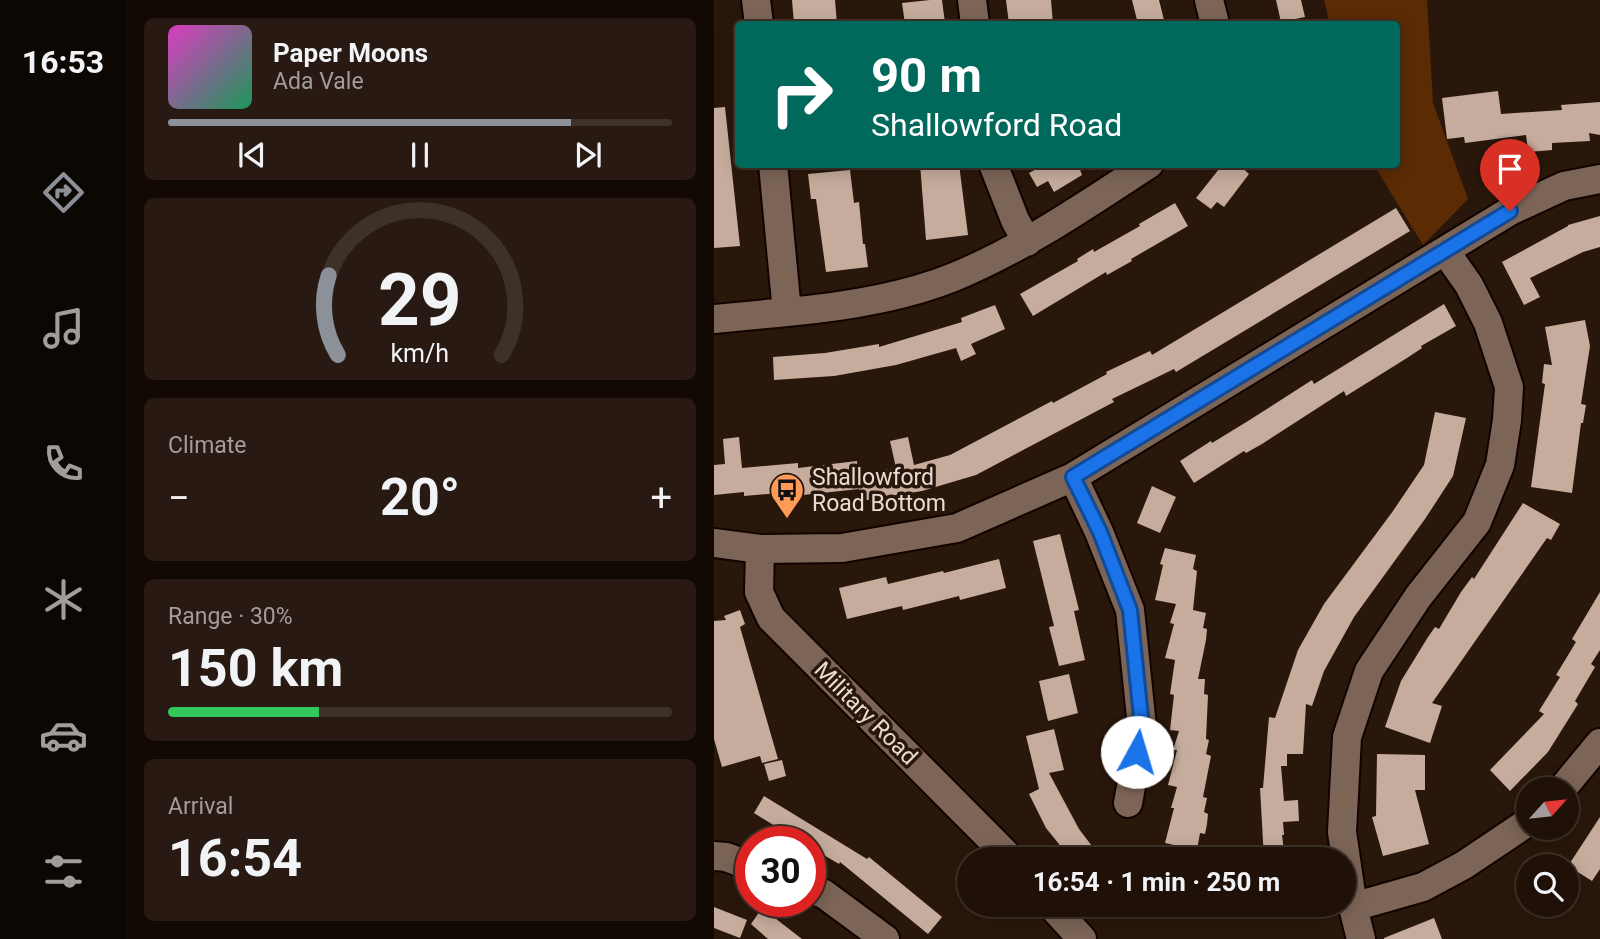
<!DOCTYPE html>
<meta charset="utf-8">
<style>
:root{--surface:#201108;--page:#281a12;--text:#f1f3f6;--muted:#a29d9c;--line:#3d3129;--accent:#8c9099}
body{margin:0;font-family:Roboto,sans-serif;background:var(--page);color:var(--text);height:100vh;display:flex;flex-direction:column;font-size:26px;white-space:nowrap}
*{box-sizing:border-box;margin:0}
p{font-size:23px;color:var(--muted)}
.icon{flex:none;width:38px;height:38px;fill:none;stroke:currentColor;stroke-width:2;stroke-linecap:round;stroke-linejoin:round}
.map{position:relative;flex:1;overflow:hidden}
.side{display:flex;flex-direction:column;gap:18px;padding:18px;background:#120904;width:588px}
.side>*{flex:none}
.guide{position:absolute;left:21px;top:21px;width:665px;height:147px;border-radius:7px;box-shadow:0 4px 18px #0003,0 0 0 2px var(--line);background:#00695c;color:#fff;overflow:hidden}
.needle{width:46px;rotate:63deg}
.controls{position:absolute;left:802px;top:777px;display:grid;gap:14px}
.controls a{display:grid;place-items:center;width:63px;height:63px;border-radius:50%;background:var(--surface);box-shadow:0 4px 18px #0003,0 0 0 2px var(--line);font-size:35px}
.speed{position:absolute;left:21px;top:826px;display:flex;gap:14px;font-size:35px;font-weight:700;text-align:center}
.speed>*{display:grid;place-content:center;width:91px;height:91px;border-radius:50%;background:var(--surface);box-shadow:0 4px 18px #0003,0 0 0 2px var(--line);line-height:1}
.speed .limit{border:10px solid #d22;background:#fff;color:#111}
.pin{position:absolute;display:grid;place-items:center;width:60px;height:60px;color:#fff;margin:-72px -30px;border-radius:50% 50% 50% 0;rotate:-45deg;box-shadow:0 0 7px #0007}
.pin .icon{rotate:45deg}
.me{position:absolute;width:77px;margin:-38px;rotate:6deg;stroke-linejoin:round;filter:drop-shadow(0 0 5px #0008)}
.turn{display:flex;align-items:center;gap:24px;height:147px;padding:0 21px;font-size:32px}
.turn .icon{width:91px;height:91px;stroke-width:2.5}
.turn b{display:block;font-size:49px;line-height:60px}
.big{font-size:52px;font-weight:700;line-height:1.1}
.side .card{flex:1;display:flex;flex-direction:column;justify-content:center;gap:10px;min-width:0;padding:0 24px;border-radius:10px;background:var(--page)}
.side .dial{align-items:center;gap:0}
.dial svg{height:182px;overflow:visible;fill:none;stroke:var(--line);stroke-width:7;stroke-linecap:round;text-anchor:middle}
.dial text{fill:var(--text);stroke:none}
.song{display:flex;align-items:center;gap:21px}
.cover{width:84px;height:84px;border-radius:10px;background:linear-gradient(135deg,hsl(310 70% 55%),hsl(150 70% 35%))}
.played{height:7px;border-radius:4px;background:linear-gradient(90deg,var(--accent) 80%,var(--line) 80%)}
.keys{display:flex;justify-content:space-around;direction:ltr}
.heat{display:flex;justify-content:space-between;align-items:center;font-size:38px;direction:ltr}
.charge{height:10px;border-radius:5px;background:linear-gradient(90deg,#34c759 30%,var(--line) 0)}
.trip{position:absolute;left:243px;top:847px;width:399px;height:70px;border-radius:35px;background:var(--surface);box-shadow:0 4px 18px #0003,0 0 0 2px var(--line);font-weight:700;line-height:70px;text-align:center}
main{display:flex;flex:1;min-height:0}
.menu{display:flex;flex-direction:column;width:126px;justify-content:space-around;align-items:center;background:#0d0703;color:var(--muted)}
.menu .icon{width:49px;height:49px}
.menu .current{color:var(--accent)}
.menu b{font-size:32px;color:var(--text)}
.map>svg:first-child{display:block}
</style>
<main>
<nav class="menu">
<b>16:53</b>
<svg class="icon current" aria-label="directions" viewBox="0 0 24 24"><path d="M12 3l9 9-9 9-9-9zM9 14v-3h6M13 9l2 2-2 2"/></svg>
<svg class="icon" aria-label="music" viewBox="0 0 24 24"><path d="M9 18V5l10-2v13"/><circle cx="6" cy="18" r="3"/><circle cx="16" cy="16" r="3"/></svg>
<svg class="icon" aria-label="phone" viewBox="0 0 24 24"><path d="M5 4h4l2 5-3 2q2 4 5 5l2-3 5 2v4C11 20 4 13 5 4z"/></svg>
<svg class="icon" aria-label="climate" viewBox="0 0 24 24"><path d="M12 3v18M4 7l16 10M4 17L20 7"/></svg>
<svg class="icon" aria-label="car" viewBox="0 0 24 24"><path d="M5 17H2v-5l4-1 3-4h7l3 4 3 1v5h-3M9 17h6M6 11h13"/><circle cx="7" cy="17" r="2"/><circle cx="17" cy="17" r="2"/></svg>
<svg class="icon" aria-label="filters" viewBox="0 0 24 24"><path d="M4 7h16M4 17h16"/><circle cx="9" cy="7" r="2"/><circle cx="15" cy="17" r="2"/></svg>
</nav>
<section class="side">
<div class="card">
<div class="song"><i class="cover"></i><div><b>Paper Moons</b><p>Ada Vale</p></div></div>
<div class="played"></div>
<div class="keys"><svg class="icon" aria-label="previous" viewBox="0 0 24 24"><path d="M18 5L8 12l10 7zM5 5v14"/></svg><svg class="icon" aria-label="pause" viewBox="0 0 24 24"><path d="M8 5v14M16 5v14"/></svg><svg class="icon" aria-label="next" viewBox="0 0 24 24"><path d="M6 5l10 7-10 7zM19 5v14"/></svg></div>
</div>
<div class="card dial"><svg viewBox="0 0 100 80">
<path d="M14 69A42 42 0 1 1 86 69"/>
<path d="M14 69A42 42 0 0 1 10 34" stroke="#8c9099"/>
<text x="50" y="56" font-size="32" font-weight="700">29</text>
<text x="50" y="72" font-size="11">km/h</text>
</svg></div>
<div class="card"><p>Climate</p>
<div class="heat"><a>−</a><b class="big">20°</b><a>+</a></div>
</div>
<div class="card"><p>Range · 30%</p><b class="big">150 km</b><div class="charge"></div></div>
<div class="card"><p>Arrival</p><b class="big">16:54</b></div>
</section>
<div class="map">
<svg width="886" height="939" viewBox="0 0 886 939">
<rect width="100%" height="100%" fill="#2a170b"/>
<path fill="#5b2b03" d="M610,0H713L719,103L754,199L709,245L660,165L682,164V24H616Z"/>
<path fill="#c6ac9c" d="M78,0H121L123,24H80Z
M216,0H228L231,23L191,24L188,3Z
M292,0H337L339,24H295Z
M418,0H445L451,24H424Z
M562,0H587L591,17L567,22Z
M784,91L787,114L848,110L847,105L886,102V135L875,133L876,141L838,143V150L814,152L812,135L751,143L750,137L733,139L728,98Z
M11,107L26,246L0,248V108Z
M206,164H245L254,235L212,240Z
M325,164H364L368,175L340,192L334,181L323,187L315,173L326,167Z
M509,164H524L535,174L510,207L503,202L497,209L482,198Z
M136,170L140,203L145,202L149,244H151L154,267L112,272L102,199H97L94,174Z
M461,203L474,226L417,259L418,261L393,275L392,272L319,316L306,294L364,261L363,259L379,249L380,252L426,226L425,224Z
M682,208L696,231L462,372L460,369L398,399L400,402L262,475L208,491L147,501L145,489L89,495L88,491L30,496V492L0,495V465L11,464L9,439L25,437L28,468L84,463V468L143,461L144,474L182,468L176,441L194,437L200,465L236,455L338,401L339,403L393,374L392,372L436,351L438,355Z
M886,216V247L869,252L816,278L826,297L810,305L788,262L854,226V225Z
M730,304L742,326L707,346L708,348L693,358L632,396L630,391L548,444L532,453L530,451L480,483L466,461L497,441L498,443L534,421L598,380L600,384Z
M281,305L291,329L257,344L262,354L247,361L242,348L182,365L120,376L60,380L59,357L111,353L165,344V347L248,322L247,318Z
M871,320L876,346L867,404L872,405L869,423H867L858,493L817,487L831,384L828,383L830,364L838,365L831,327Z
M721,412L752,418L739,476L711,519L640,617L610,671L598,706L592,704L589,754H573V766H567L570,801L584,800L585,821L569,822L570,835H568L571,859H550L546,788H549L555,717L561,718L584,650L610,604L679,511L710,465Z
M438,486L462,497L446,533L423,523Z
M809,503L846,524L837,540L833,538L718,703L728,706L716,743L671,727L687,681L714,637L721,627L725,629L747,592L758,577L760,579Z
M346,534L365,610L360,611L371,660L345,666L335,627L340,626L319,541Z
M451,548L482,555L479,569L483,571L479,610L492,613L489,628L493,629L492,640L484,679H491L490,694L494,695L492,739L495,740L492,754L497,756L489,797L493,798L490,812L494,814L493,824L491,834L486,833L483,850L451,843L460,808H457L463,787L454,785L463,750H459L465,731L456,730L460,695L456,694L461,660L451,658L460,624L456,623L462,604L441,600L449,565L446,564Z
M285,559L292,588L246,600L245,596L189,610L188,606L133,619L125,588L172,577L174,584L229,571L230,573Z
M886,592V650L877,664L881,667L861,701L864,704L834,752L796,791L776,770L830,714L825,711L846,677L842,675L862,642L858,639Z
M26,610L31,624L26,627L64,759L48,763L46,756L8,767L0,739V621L12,620L10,616Z
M355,674L364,713L334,721L325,681Z
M340,729L350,770L335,773L365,829L381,850L370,859H357L332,828L315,794L325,789L312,736Z
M663,754L711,755V790H701L715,844L669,856L658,817L662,816Z
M68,760L72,776L55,781L50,764Z
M50,796L153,859L155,857L228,917L214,934L126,862L125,864L96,847V842H87L40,813Z
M886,817V869L878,881L854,866Z
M0,907L33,920L26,938L0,928Z
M48,908L88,939H54L37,924Z
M720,918L728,939H670V938Z"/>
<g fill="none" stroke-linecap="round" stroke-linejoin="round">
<g stroke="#120300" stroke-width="32">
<path id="minor" d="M42,0L45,24
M258,0L261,24
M495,0L501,24
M59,164L73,312C129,307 188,298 240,277C310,248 372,205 435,164
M279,164L301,220L313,242
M0,319L73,312
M359,477L385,532L416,610L428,727L414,803
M0,543L46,549L128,548L243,528L359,477L796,211L850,186L886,179
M46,549L45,592L57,618L297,859
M848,789L886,743
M0,856L12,857L37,866
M96,889L110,894L171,939
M337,905L368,939
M639,907L709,887L750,865L814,822
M647,939L639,907L628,832L633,737L655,671L704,597L763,522L786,465L793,420L795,387L774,323L755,285L731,251"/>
</g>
<use href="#minor" stroke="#7c6557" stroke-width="28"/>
</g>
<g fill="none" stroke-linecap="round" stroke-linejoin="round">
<g stroke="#114b97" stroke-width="18">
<path id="route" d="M423,752L428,727L416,610L386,532L359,477L796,211"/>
</g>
<use href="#route" stroke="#1a73e8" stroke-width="12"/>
</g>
<defs>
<g id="bus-pin" transform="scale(1.75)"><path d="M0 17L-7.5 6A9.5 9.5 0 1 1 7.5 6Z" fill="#ff9b59" stroke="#2a170b"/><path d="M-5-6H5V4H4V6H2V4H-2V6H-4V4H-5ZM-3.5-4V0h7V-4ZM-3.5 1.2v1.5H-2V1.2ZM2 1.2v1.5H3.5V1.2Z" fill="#111"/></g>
</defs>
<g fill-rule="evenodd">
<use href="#bus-pin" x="73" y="490"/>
</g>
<g text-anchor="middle" stroke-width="7" stroke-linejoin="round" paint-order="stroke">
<g font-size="23" fill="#e9dbd3" stroke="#2a170b" text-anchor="start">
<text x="98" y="485">Shallowford<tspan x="98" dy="26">Road Bottom</tspan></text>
</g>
<g font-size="23" fill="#e9dbd3" stroke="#2a170b">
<text transform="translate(152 713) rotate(45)" y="8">Military Road</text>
</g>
</g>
</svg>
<div class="controls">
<a><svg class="needle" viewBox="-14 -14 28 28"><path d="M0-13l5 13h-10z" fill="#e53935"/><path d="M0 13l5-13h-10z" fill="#a29d9c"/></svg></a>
<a><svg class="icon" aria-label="search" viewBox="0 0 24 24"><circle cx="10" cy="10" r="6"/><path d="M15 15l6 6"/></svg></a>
</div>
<div class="speed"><div class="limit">30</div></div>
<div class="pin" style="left:796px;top:211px;background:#d93025"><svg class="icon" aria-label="arrive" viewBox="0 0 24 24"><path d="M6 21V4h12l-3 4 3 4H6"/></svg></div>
<svg class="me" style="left:423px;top:752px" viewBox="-20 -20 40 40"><circle r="19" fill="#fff"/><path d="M0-13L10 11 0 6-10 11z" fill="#1a73e8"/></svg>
<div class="trip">16:54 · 1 min · 250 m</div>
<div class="guide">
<div class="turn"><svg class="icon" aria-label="right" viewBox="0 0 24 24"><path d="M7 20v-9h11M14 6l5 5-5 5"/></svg><div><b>90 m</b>Shallowford Road</div></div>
</div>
</div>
</main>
